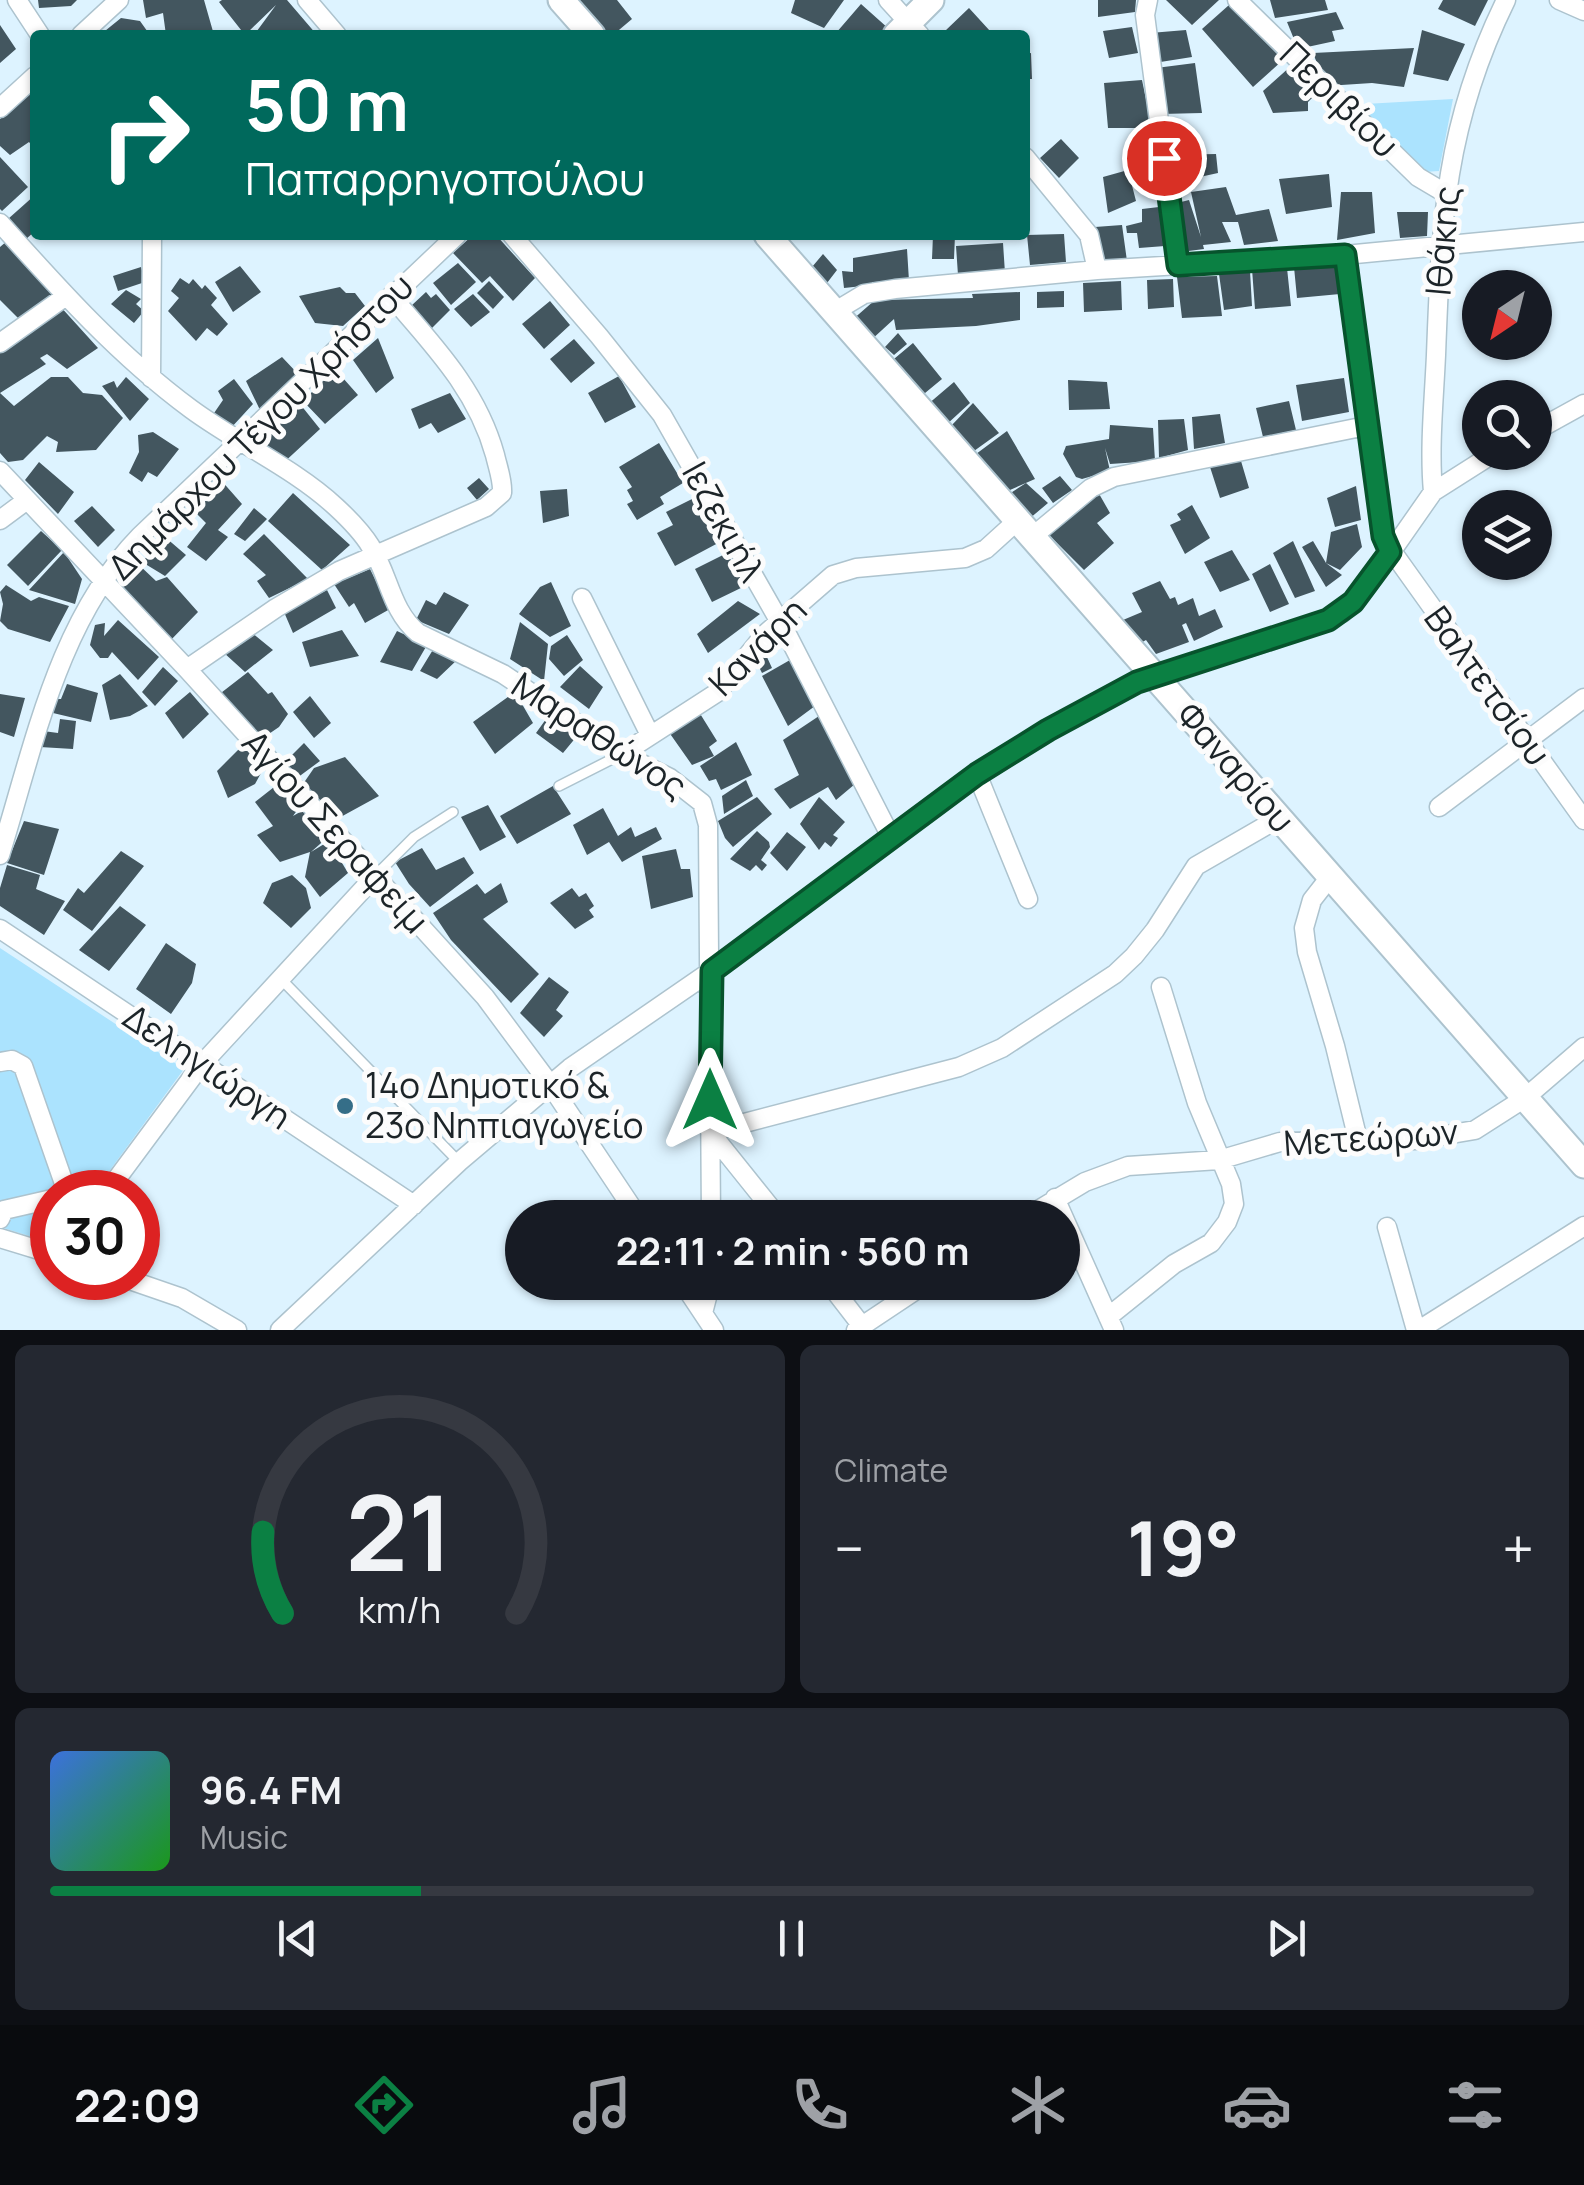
<!DOCTYPE html>
<meta charset="utf-8">
<style>
:root{--surface:#171b24;--page:#242831;--text:#f1f3f6;--muted:#9ea1a6;--line:#363941;--accent:#0b8043}
body{margin:0;font-family:Manrope,sans-serif;background:var(--page);color:var(--text);height:100vh;display:flex;flex-direction:column;font-size:38px;white-space:nowrap}
*{box-sizing:border-box;margin:0}
p{font-size:32px;color:var(--muted)}
.icon{flex:none;width:55px;height:55px;fill:none;stroke:currentColor;stroke-width:2;stroke-linecap:round;stroke-linejoin:round}
.map{position:relative;height:1330px;overflow:hidden}
.drawer{display:flex;flex-direction:column;gap:15px;padding:15px;background:#0d0f14;flex:1}
.drawer>*{flex:none}
.guide{position:absolute;left:30px;top:30px;width:1000px;height:210px;border-radius:10px;box-shadow:0 2px 8px #0004;background:#00695c;color:#fff;overflow:hidden}
.needle{width:65px;rotate:215deg}
.buttons{position:absolute;left:1462px;top:270px;display:grid;gap:20px}
.buttons a{display:grid;place-items:center;width:90px;height:90px;border-radius:50%;background:var(--surface);box-shadow:0 2px 8px #0004;font-size:50px}
.speed{position:absolute;left:30px;top:1170px;display:flex;gap:20px;font-size:50px;font-weight:700;text-align:center}
.speed>*{display:grid;place-content:center;width:130px;height:130px;border-radius:50%;background:var(--surface);box-shadow:0 2px 8px #0004;line-height:1}
.speed .limit{border:15px solid #d22;background:#fff;color:#111}
.pin{position:absolute;display:grid;place-items:center;width:85px;height:85px;color:#fff;margin:-42px;border:5px solid #fff;border-radius:50%;box-shadow:0 2px 10px #0007}
.me{position:absolute;width:110px;margin:-55px;rotate:0deg;stroke-linejoin:round;filter:drop-shadow(0 0 8px #0008)}
.turn{display:flex;align-items:center;gap:35px;height:210px;padding:0 50px;font-size:45px}
.turn .icon{width:130px;height:130px;stroke-width:2.5}
.turn b{display:block;font-size:70px;line-height:85px}
.big{font-size:75px;font-weight:700;line-height:1.1}
.drawer .widget{flex:1;display:flex;flex-direction:column;justify-content:center;gap:15px;min-width:0;padding:0 35px;border-radius:15px;background:var(--page)}
.drawer .dial{align-items:center;gap:0}
.dial svg{height:260px;overflow:visible;fill:none;stroke:var(--line);stroke-width:7;stroke-linecap:round;text-anchor:middle}
.dial text{fill:var(--text);stroke:none}
.song{display:flex;align-items:center;gap:30px}
.cover{width:120px;height:120px;border-radius:15px;background:linear-gradient(135deg,hsl(220 70% 55%),hsl(120 70% 35%))}
.played{height:10px;border-radius:5px;background:linear-gradient(90deg,var(--accent) 25%,var(--line) 25%)}
.keys{display:flex;justify-content:space-around;direction:ltr}
.heat{display:flex;justify-content:space-between;align-items:center;font-size:55px;direction:ltr}
.drawer .tiles{flex:1;display:grid;gap:15px;grid-template-columns:1fr 1fr}
.widget:last-child{grid-column:span 2}
.trip{position:absolute;left:505px;top:1200px;width:575px;height:100px;border-radius:50px;background:var(--surface);box-shadow:0 2px 8px #0004;font-weight:700;line-height:100px;text-align:center}
.tabs{display:flex;height:160px;justify-content:space-around;align-items:center;background:#090b0e;color:var(--muted)}
.tabs .icon{width:70px;height:70px}
.tabs .current{color:var(--accent)}
.tabs b{font-size:45px;color:var(--text)}
.map>svg:first-child{display:block}
</style>
<div class="map">
<svg width="1584" height="1330" viewBox="0 0 1584 1330">
<rect width="100%" height="100%" fill="#ddf3ff"/>
<path fill="#abe3fe" d="M1453,99L1439,171L1424,172L1362,109L1365,104Z
M0,948L184,1069L94,1192H52V1243L0,1227Z"/>
<path fill="#43565f" d="M38,0H77L71,6L39,8Z
M143,0H204L214,35H166L163,13L146,18Z
M222,0H287L317,35H254L276,5L245,35L219,2Z
M573,0H617L632,19L613,35H605Z
M795,0H844L824,28L791,13Z
M1098,0H1136L1135,12L1098,17Z
M1166,0H1219L1192,25Z
M1270,0H1325L1328,10L1275,18Z
M1443,0H1488L1475,26L1438,9Z
M861,4L889,29L882,35H839L836,33Z
M1229,5L1283,60L1253,87L1202,29Z
M969,8L990,31L986,35H948L945,31Z
M1336,12L1344,29L1332,31L1335,41L1298,49L1287,22Z
M121,18L140,21L150,35H100Z
M0,25L16,49L0,63Z
M1132,27L1138,53L1109,58L1103,31Z
M1186,30L1192,57L1154,63L1150,33Z
M1422,30L1465,44L1448,81L1413,74Z
M1414,48L1404,87L1372,83L1326,86L1313,53Z
M1031,53L1032,79H1025V54Z
M1195,63L1202,113L1161,114L1156,68Z
M1291,66L1315,95L1308,102V111L1273,113L1263,91Z
M1142,80L1152,128H1108L1104,83Z
M35,90V149L29,142L10,155L0,146V119Z
M1061,139L1079,158L1059,178L1040,158Z
M1216,154L1218,173L1172,183L1168,155Z
M0,157L28,187L2,211L0,209Z
M1128,170L1136,201L1108,213L1103,177Z
M1329,174L1332,207L1286,214L1279,179Z
M1226,187L1236,215L1269,209L1278,241L1244,245L1238,222H1222L1231,242L1203,245L1204,249L1181,252L1173,204L1189,200L1201,237L1191,192Z
M1341,192H1372L1375,233L1337,240Z
M35,195V231L25,240L8,219Z
M1159,207L1165,246L1139,248L1137,233H1127L1126,226L1142,222V209Z
M1397,212H1428L1427,236L1400,238Z
M1122,225L1127,261L1100,263L1095,227Z
M1064,234L1066,262L1030,265L1027,235Z
M473,235H496L535,278L513,301L490,276L482,283L453,253Z
M933,235H955L954,259H932Z
M7,241L54,294L19,319L0,300V247Z
M1003,243L1005,273L958,275L956,246Z
M907,249L909,281L872,282V285L844,288L842,271L853,272V258Z
M823,254L837,270L827,283L812,267Z
M458,263L476,282L451,305L433,283Z
M1337,264L1340,294L1297,298L1294,267Z
M240,266L261,292L233,312L215,282Z
M141,267L145,282L118,291L113,276Z
M1287,268L1291,306L1255,309L1252,269Z
M1250,271L1252,306L1224,310L1219,274Z
M1217,276L1222,316L1182,318L1177,277Z
M180,278L189,284L193,279L202,289L205,285L217,298L211,305L228,324L217,336L207,328L196,341L168,311L179,298L171,291Z
M1173,279L1174,307L1148,309L1147,280Z
M489,281L504,297L493,309L477,293Z
M1121,281L1122,310L1084,312L1083,283Z
M340,287L346,293H355L365,306L343,326L315,323L299,296Z
M126,290L141,299L136,304L144,311L134,323L111,304Z
M1064,291V307L1037,308V292Z
M426,292L431,298L436,294L450,310L432,328L411,306Z
M1020,292V320L976,326L896,330L894,319L870,341L851,321L875,300L973,298L972,294Z
M473,294L490,312L471,327L454,309Z
M550,301L570,325L544,349L522,324Z
M59,305L98,348L67,369L47,354L40,358L46,364L0,393L14,406L51,377H68L83,393L102,395L123,418L96,450L56,452L58,442L47,436L23,460L8,462L0,453V352Z
M898,333L907,344L894,355L885,347Z
M378,338L394,378L376,393L353,360Z
M574,339L595,363L571,383L550,359Z
M913,343L942,379L919,398L888,364Z
M282,357L299,375L260,410L246,381Z
M335,369L358,395L325,424L303,401Z
M619,376L636,407L605,423L588,393Z
M126,377L149,399L130,421L102,386L114,381L117,388Z
M1344,378L1349,412L1302,421L1296,385Z
M234,379L253,404L230,429L212,416L223,400L218,391Z
M1068,380L1107,382L1110,409L1069,410Z
M954,382L970,403L946,425L927,405Z
M450,393L466,419L438,433L431,423L419,429L411,409Z
M1289,401L1296,430L1263,437L1256,408Z
M973,403L999,433L974,451L951,426Z
M300,404L320,429L280,466L255,447Z
M1220,414L1225,443L1194,449L1192,417Z
M1184,419L1188,450L1159,458L1158,420Z
M1110,425L1153,428L1155,461L1110,464L1105,448L1110,471L1082,479L1076,477L1063,454L1066,446L1109,439Z
M1007,431L1035,479L1003,493L972,457Z
M153,432L179,449L157,477L148,472L142,482L129,473L139,452L138,435Z
M659,443L683,483L660,497L664,504L637,520L627,504L633,501L627,490L632,487L619,467Z
M1241,461L1249,488L1220,498L1210,467Z
M39,462L74,492L58,514L25,480Z
M1060,476L1072,490L1053,503L1042,488Z
M479,478L489,489L477,500L467,488Z
M220,479L242,504L218,530L228,537L206,561L187,547L206,523L191,508Z
M1026,483L1048,503L1029,519L1006,496Z
M1356,486L1361,520L1335,527L1327,498Z
M567,489L569,516L543,523L540,491Z
M1098,492L1110,513L1097,523L1114,543L1084,570L1047,533Z
M293,493L350,545L322,570L268,521Z
M696,497L720,542L675,566L657,533L673,525L666,512Z
M1192,505L1210,538L1185,554L1170,525L1181,520L1177,514Z
M92,506L115,530L98,547L74,521Z
M254,508L267,519L245,541L234,534Z
M1357,524L1362,547L1340,570L1326,563L1342,575L1326,587L1302,547L1313,541L1326,563L1331,532Z
M41,531L62,550L28,586L7,565Z
M264,534L308,579L269,598L257,581L266,575L243,554Z
M165,537L186,555L165,576L142,562Z
M1293,541L1315,591L1295,598L1273,553Z
M1232,550L1250,580L1220,592L1204,562Z
M64,552L82,579L75,604L29,590Z
M727,553L745,586L712,602L695,569Z
M137,563L156,581L167,577L198,612L168,643L133,606L137,603L117,582Z
M1270,564L1289,604L1270,612L1252,574Z
M370,569L390,609L365,623L354,603L349,607L334,584Z
M1160,581L1170,599L1175,597L1178,605L1193,598L1199,616L1215,609L1223,627L1194,641L1186,623L1182,625L1189,642L1156,654L1146,640L1139,644L1123,620L1142,612L1132,593Z
M551,582L571,626L550,637L519,614L540,587Z
M6,585L31,601L39,597L69,606L50,642L8,629L0,621L3,604L0,592Z
M327,590L336,608L293,633L284,612Z
M444,592L469,605L449,634L416,620L426,600L436,605Z
M738,601L760,614L708,653L697,634Z
M118,620L159,657L138,680L112,652L108,658H100L90,645L95,625L105,623L104,636Z
M520,622L548,644L544,681L510,659Z
M342,630L359,656L310,667L302,642Z
M397,631L427,645L412,671L380,662Z
M773,631L781,639L766,655L772,668L762,673L752,653Z
M251,632L273,650L245,672L223,652Z
M567,635L583,660L564,676L549,659L551,646Z
M434,648L458,659L437,679L420,671Z
M790,660L815,706L788,726L762,676Z
M580,666L603,687L589,709L560,687Z
M163,667L178,681L155,706L142,692Z
M248,672L268,694L272,692L288,714L279,727L260,740L217,696Z
M120,674L148,706L130,716L110,720L102,685Z
M67,684L98,693L91,722L53,713L56,699H61Z
M190,692L209,714L183,739L165,713Z
M515,692L533,723L495,754L473,722Z
M0,694L25,698L14,737L0,732Z
M310,696L331,723L314,738L293,712Z
M554,708L582,730L563,753L536,733Z
M699,712L717,741L709,747L714,756L692,765L666,728Z
M819,716L855,784L836,800L828,787L790,809L774,789L799,775L783,740Z
M60,719L76,721L73,749L40,747L43,731L58,733Z
M246,742L266,764L255,784L228,798L217,771Z
M736,742L752,775L721,790L716,779L709,781L700,766Z
M304,743L320,761L297,778L283,764Z
M345,757L379,796L337,819L303,784L314,768Z
M283,780L303,802L293,816L307,808L329,836L311,852L329,841L348,873L320,897L305,877L310,852L280,862L257,835L273,826L255,802Z
M746,780L753,796L724,814L722,796Z
M553,786L571,814L517,844L500,816Z
M757,797L772,814L733,847L725,838L718,821Z
M819,797L845,822L833,835L838,838L831,847L825,842L819,850L800,824Z
M488,805L506,837L480,851L461,817Z
M603,808L618,836L631,827L635,837L656,827L662,839L622,862L609,842L587,855L573,825Z
M24,821L59,829L44,875L7,863Z
M757,831L769,842L770,847L761,860L767,865L762,871L756,865L750,871L730,859Z
M787,832L806,847L787,871L770,853Z
M422,848L436,870L464,857L474,873L430,907L409,884L395,862Z
M676,849L681,869H690L693,897L651,909L642,856Z
M121,851L144,866L92,931L63,910L78,888L84,893Z
M7,865L40,875L36,889L65,901L44,935L0,906V888Z
M292,875L306,888L311,908L291,928L263,903L272,883Z
M501,883L508,902L483,919L539,974L511,1003L451,940L433,913L477,884L485,894Z
M572,888L579,897L586,893L594,906L589,910L594,917L575,929L550,903Z
M120,906L146,925L109,971L79,950Z
M166,943L196,964L192,983L171,1014L136,989Z
M549,977L569,992L556,1010L563,1016L544,1037L520,1013Z"/>
<g fill="none" stroke-linecap="round" stroke-linejoin="round">
<g stroke="#adc3ce" stroke-width="12">
<path id="lane" d="M559,786L622,754
M376,875L414,837L453,812
M281,979L459,1162"/>
</g>
<g stroke="#adc3ce" stroke-width="21">
<path id="street" d="M17,0L40,35
M307,0L337,35
M888,0L920,35
M1148,0L1145,15L1178,265
M1237,0L1418,177L1445,193
M1559,0L1584,11
M81,35L119,0
M0,108L35,76
M1025,157L1089,235L1097,270
M0,223C59,289 119,356 191,409C237,443 294,468 336,507C349,519 362,532 371,547C389,575 391,611 418,633L503,674L622,754L670,778L702,803L708,825L711,1218
M512,235L599,336L662,415L789,638L891,837
M1345,255L1384,540L1584,820
M834,312L864,294L895,289L1097,270L1345,255L1584,232
M0,343L66,296
M151,378L152,235
M1535,431L1584,404
M0,471L187,669L485,997L549,1083L639,1218
M1433,492C1429,447 1434,400 1436,355C1441,221 1445,124 1506,0
M0,520L27,500
M1032,537L1091,488L1114,477L1366,426
M582,598L650,735
M187,669L276,608L339,571L486,507L502,493C503,481 498,468 495,455C477,390 434,346 391,296
M622,754L718,692L764,635L833,575L856,568L965,558L986,549L1018,520
M977,774L1028,899
M1439,807L1584,698
M0,855C34,746 58,620 140,536L457,235
M1330,877L1312,900L1304,928L1307,952L1335,1046L1358,1140
M0,929L414,1205
M0,1062L12,1060L23,1066L67,1192
M107,1192L202,1064L376,875
M1055,1198L1114,1330
M779,1218L710,1132L959,1067L1002,1048L1115,974L1134,956L1155,930L1196,866L1279,818
M1025,1218L1085,1182L1128,1166L1219,1160L1280,1142L1416,1140L1475,1130L1525,1098L1584,1047
M0,1219L4,1210L52,1199
M1387,1227L1416,1330
M0,1238L52,1254
M124,1278L182,1298L237,1330
M682,1282L714,1330
M828,1282L862,1326
M703,1313L711,1282
M1108,1317L1174,1264L1211,1243L1227,1222L1234,1204L1231,1184L1197,1103L1161,987
M280,1330L459,1162L570,1068L711,971L977,774L1048,730L1137,682L1273,640L1342,613L1368,585L1433,492L1496,452
M856,1330L928,1282
M1419,1330L1584,1226"/>
</g>
<g stroke="#adc3ce" stroke-width="29">
<path id="secondary" d="M561,0L592,35
M896,35L931,0
M767,235L1584,1165"/>
</g>
<use href="#lane" stroke="#fff" stroke-width="9"/>
<use href="#street" stroke="#fff" stroke-width="18"/>
<use href="#secondary" stroke="#fff" stroke-width="25"/>
</g>
<g fill="none" stroke-linecap="round" stroke-linejoin="round">
<g stroke="#07532c" stroke-width="25">
<path id="route" d="M710,1100L712,971L977,774L1048,730L1137,682L1328,620L1353,602L1390,552L1383,536L1345,255L1178,265L1164,158"/>
</g>
<use href="#route" stroke="#0b8043" stroke-width="18"/>
</g>
<circle fill="#356e88" stroke="#fcfcfc" stroke-width="4" cx="345" cy="1106" r="10"/>
<g text-anchor="middle" stroke-width="10" stroke-linejoin="round" paint-order="stroke">
<g font-size="35" fill="#1c2428" stroke="#fcfcfc">
<text transform="translate(1339 100) rotate(44)" y="12">Περιβίου</text>
<text transform="translate(1443 241) rotate(-85)" y="12">Ιθάκης</text>
<text transform="translate(261 427) rotate(-45)" y="12">Δημάρχου Τέγου Χρήστου</text>
<text transform="translate(723 522) rotate(61)" y="12">Ιεζεκιήλ</text>
<text transform="translate(758 647) rotate(-45)" y="12">Κανάρη</text>
<text transform="translate(1487 686) rotate(54)" y="12">Βαλτετσίου</text>
<text transform="translate(599 736) rotate(33)" y="12">Μαραθώνος</text>
<text transform="translate(1235 768) rotate(49)" y="12">Φαναρίου</text>
<text transform="translate(335 832) rotate(48)" y="12">Αγίου Σεραφείμ</text>
<text transform="translate(207 1067) rotate(34)" y="12">Δεληγιώργη</text>
<text transform="translate(1371 1138) rotate(-4)" y="12">Μετεώρων</text>
</g>
<g font-size="35" fill="#1c2428" stroke="#fcfcfc" text-anchor="start">
<text x="365" y="1098">14ο Δημοτικό &amp;<tspan x="365" dy="40">23ο Νηπιαγωγείο</tspan></text>
</g>
</g>
</svg>
<div class="buttons">
<a><svg class="needle" viewBox="-14 -14 28 28"><path d="M0-13l5 13h-10z" fill="#e53935"/><path d="M0 13l5-13h-10z" fill="#9ea1a6"/></svg></a>
<a><svg class="icon" aria-label="search" viewBox="0 0 24 24"><circle cx="10" cy="10" r="6"/><path d="M15 15l6 6"/></svg></a>
<a><svg class="icon" aria-label="layers" viewBox="0 0 24 24"><path d="M12 4l9 5-9 5-9-5zM3 14l9 5 9-5"/></svg></a>
</div>
<div class="speed"><div class="limit">30</div></div>
<div class="pin" style="left:1164px;top:158px;background:#d93025"><svg class="icon" aria-label="arrive" viewBox="0 0 24 24"><path d="M6 21V4h12l-3 4 3 4H6"/></svg></div>
<svg class="me" style="left:710px;top:1100px" viewBox="-20 -20 40 40"><path d="M0-17L14 15 0 8-14 15z" fill="#0b8043" stroke="#fff" stroke-width="4"/></svg>
<div class="trip">22:11 · 2 min · 560 m</div>
<div class="guide">
<div class="turn"><svg class="icon" aria-label="right" viewBox="0 0 24 24"><path d="M7 20v-9h11M14 6l5 5-5 5"/></svg><div><b>50 m</b>Παπαρρηγοπούλου</div></div>
</div>
</div>
<section class="drawer">
<div class="tiles">
<div class="widget dial"><svg viewBox="0 0 100 80">
<path d="M14 69A42 42 0 1 1 86 69"/>
<path d="M14 69A42 42 0 0 1 8 44" stroke="#0b8043"/>
<text x="50" y="56" font-size="32" font-weight="700">21</text>
<text x="50" y="72" font-size="11">km/h</text>
</svg></div>
<div class="widget"><p>Climate</p>
<div class="heat"><a>−</a><b class="big">19°</b><a>+</a></div>
</div>
<div class="widget">
<div class="song"><i class="cover"></i><div><b>96.4 FM</b><p>Music</p></div></div>
<div class="played"></div>
<div class="keys"><svg class="icon" aria-label="previous" viewBox="0 0 24 24"><path d="M18 5L8 12l10 7zM5 5v14"/></svg><svg class="icon" aria-label="pause" viewBox="0 0 24 24"><path d="M8 5v14M16 5v14"/></svg><svg class="icon" aria-label="next" viewBox="0 0 24 24"><path d="M6 5l10 7-10 7zM19 5v14"/></svg></div>
</div>
</div>
</section>
<nav class="tabs">
<b>22:09</b>
<svg class="icon current" aria-label="directions" viewBox="0 0 24 24"><path d="M12 3l9 9-9 9-9-9zM9 14v-3h6M13 9l2 2-2 2"/></svg>
<svg class="icon" aria-label="music" viewBox="0 0 24 24"><path d="M9 18V5l10-2v13"/><circle cx="6" cy="18" r="3"/><circle cx="16" cy="16" r="3"/></svg>
<svg class="icon" aria-label="phone" viewBox="0 0 24 24"><path d="M5 4h4l2 5-3 2q2 4 5 5l2-3 5 2v4C11 20 4 13 5 4z"/></svg>
<svg class="icon" aria-label="climate" viewBox="0 0 24 24"><path d="M12 3v18M4 7l16 10M4 17L20 7"/></svg>
<svg class="icon" aria-label="car" viewBox="0 0 24 24"><path d="M5 17H2v-5l4-1 3-4h7l3 4 3 1v5h-3M9 17h6M6 11h13"/><circle cx="7" cy="17" r="2"/><circle cx="17" cy="17" r="2"/></svg>
<svg class="icon" aria-label="filters" viewBox="0 0 24 24"><path d="M4 7h16M4 17h16"/><circle cx="9" cy="7" r="2"/><circle cx="15" cy="17" r="2"/></svg>
</nav>
